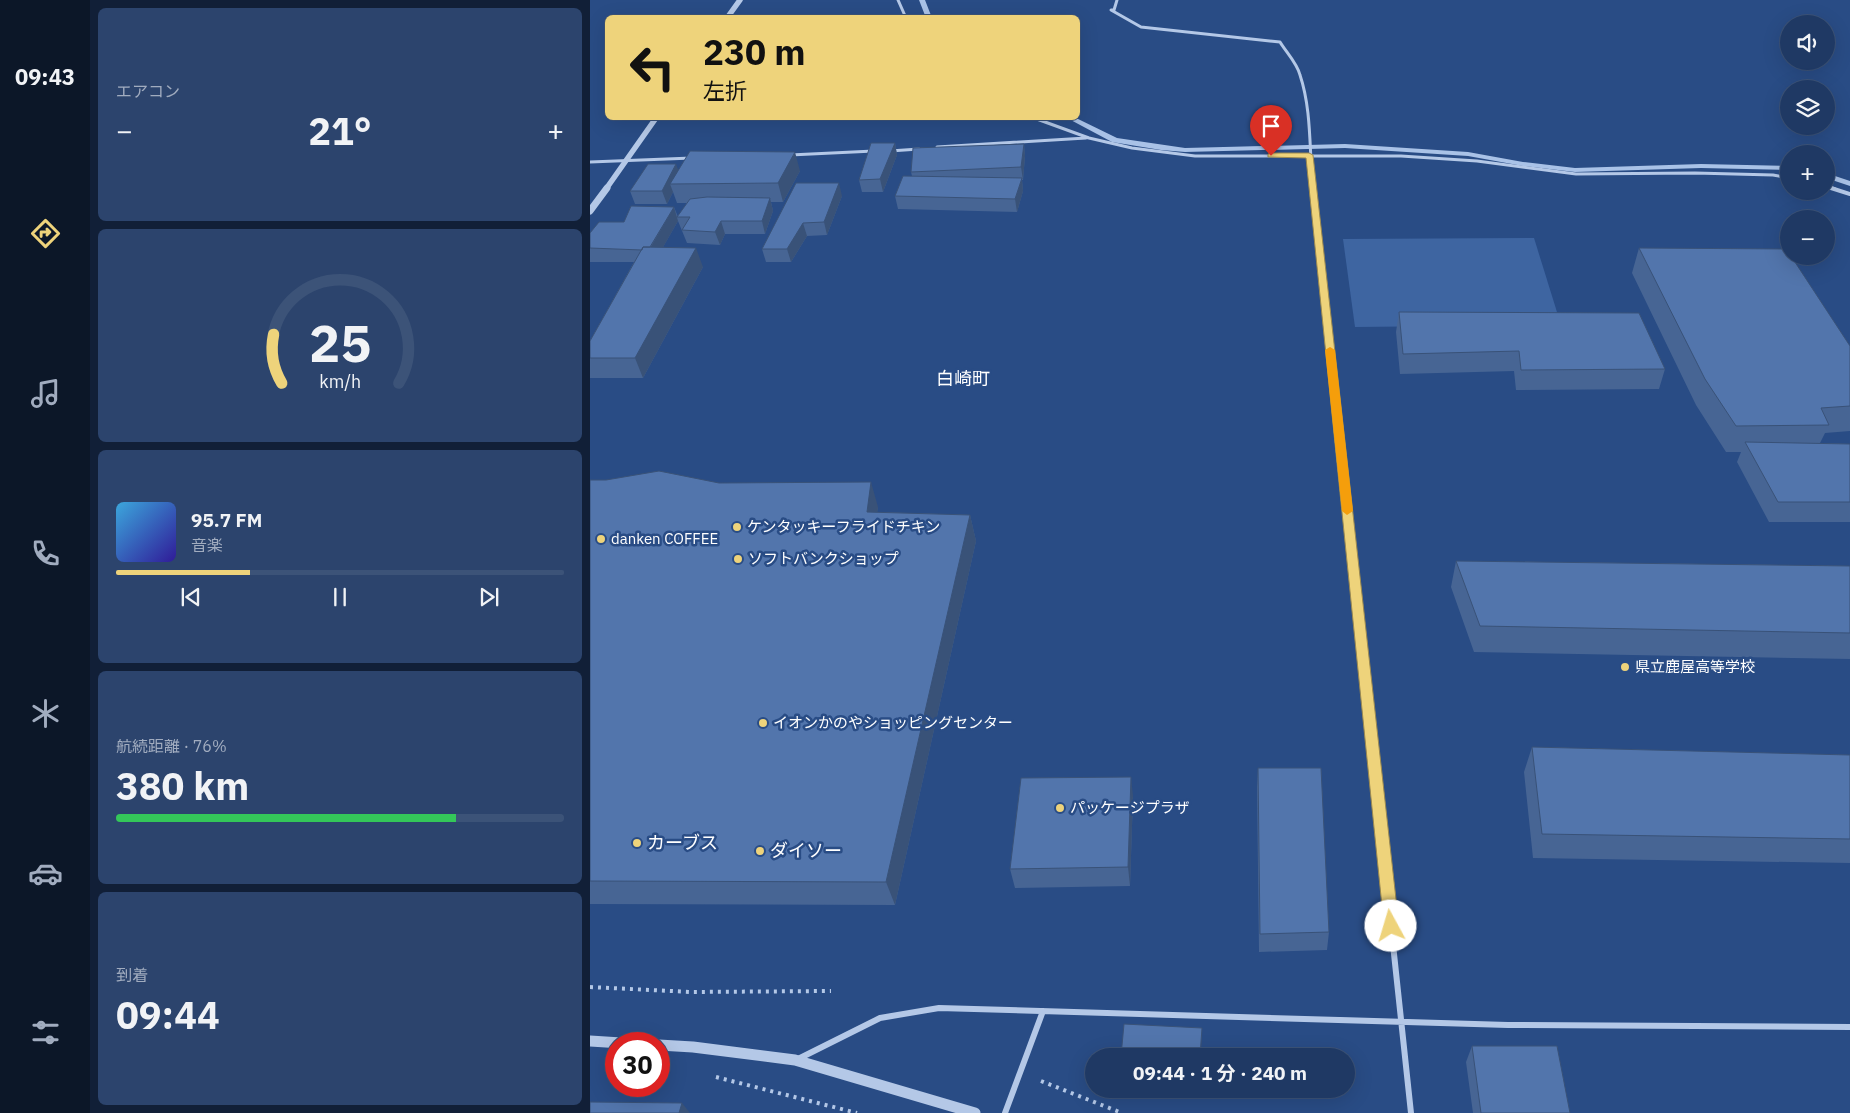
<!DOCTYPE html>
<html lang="ja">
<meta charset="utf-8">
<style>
:root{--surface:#1f3964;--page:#2c446d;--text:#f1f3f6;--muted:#a1acbf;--line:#3c5378;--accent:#eed37b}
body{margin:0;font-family:"IBM Plex Sans","Noto Sans JP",sans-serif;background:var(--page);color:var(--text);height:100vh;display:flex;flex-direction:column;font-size:19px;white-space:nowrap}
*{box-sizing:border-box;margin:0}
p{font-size:16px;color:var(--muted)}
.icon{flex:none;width:28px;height:28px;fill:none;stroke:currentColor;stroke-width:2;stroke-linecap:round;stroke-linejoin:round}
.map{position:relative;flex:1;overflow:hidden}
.sheet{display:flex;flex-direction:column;gap:8px;padding:8px;background:#111f37;width:500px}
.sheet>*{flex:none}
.top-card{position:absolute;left:15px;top:15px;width:475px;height:105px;border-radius:8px;box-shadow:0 5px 20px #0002,0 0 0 1px var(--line);background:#eed37b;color:#111;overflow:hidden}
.controls{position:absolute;left:1190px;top:15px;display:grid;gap:10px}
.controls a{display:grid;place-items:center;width:55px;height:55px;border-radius:50%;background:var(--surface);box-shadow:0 5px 20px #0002,0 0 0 1px var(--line);font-size:25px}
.speed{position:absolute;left:15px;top:1032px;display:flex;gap:10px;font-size:25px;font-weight:700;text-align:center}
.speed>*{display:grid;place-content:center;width:65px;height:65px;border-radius:50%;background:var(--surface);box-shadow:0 5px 20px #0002,0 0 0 1px var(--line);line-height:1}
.speed .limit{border:8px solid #d22;background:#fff;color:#111}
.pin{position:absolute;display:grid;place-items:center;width:42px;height:42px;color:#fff;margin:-51px -21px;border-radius:50% 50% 50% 0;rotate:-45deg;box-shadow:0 0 5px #0007}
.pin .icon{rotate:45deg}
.me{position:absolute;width:55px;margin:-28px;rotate:354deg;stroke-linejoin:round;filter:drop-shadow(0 0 4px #0008)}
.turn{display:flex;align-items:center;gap:18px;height:105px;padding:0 15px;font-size:22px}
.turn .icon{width:65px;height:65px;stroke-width:2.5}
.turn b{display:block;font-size:35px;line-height:42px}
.big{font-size:38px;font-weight:700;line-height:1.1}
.sheet .tile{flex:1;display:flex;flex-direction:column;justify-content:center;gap:8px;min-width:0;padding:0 18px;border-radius:8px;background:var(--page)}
.sheet .dial{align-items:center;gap:0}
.dial svg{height:130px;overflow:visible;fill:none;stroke:var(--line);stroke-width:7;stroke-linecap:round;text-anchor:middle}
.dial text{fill:var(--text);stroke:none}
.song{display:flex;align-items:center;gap:15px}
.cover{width:60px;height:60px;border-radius:8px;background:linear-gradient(135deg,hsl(200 70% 55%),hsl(250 70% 35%))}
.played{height:5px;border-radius:2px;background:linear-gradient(90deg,var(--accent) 30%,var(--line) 30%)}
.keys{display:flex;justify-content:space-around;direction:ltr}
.heat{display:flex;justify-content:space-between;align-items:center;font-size:28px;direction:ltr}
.charge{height:8px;border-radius:4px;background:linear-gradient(90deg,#34c759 76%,var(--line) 0)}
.trip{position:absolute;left:495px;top:1048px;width:270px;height:50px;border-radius:25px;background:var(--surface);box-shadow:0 5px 20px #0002,0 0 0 1px var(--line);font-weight:700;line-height:50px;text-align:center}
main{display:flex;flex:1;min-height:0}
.tabs{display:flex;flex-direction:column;width:90px;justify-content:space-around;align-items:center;background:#0c1728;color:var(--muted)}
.tabs .icon{width:35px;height:35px}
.tabs .on{color:var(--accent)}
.tabs b{font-size:22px;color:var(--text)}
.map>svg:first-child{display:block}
</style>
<main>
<nav class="tabs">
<b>09:43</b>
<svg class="icon on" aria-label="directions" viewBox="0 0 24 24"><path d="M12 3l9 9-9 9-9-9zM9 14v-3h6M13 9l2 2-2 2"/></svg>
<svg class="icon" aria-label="music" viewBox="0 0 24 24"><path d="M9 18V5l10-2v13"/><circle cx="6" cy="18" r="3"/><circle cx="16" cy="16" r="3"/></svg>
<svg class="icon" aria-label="phone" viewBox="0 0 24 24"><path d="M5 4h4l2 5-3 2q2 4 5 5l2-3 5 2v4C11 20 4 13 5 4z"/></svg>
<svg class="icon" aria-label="climate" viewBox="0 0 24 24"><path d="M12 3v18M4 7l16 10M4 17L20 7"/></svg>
<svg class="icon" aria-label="car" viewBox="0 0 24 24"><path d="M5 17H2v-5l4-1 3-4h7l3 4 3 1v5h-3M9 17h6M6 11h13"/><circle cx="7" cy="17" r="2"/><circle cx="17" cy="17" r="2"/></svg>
<svg class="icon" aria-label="filters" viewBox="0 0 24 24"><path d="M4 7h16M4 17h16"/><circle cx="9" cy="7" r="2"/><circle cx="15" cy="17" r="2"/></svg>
</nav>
<section class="sheet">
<div class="tile"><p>エアコン</p>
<div class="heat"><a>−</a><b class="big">21°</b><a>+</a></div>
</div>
<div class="tile dial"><svg viewBox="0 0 100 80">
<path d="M14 69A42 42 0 1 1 86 69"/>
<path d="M14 69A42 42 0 0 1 9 39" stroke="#eed37b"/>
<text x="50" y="56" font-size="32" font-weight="700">25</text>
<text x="50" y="72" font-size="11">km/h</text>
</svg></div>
<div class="tile">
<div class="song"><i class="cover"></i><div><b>95.7 FM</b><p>音楽</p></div></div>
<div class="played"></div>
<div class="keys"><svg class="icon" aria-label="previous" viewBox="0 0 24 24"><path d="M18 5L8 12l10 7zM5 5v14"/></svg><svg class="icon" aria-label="pause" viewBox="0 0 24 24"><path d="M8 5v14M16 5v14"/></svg><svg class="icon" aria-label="next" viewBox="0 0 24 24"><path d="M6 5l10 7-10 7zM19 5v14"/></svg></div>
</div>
<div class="tile"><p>航続距離 · 76%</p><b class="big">380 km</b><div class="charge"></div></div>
<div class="tile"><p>到着</p><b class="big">09:44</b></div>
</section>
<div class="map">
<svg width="1260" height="1113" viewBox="0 0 1260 1113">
<rect width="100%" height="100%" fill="#294c85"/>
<path fill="#3e65a1" d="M944,238L971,325L765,327L753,239Z"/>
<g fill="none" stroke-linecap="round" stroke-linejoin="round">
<path fill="#a9c2e7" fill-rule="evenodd" d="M329,0H335L342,18H336Z
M477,118H486L527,138L595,148L755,144L878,152L933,162L985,168L1111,164L1199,166V170L1111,168L985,172L933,166L878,156L755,148L595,152L571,150L522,142Z
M1236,173L1260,181V186L1236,178Z"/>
<path stroke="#b4c8e7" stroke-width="4" stroke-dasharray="3 5" stroke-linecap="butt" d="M0,987L101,992L241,991
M126,1077L267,1113
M451,1081L532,1113"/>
<path stroke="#b4c8e7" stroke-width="3" d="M308,0L316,18
M527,0L524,10H521L551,27L690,42C696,52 707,63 710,75C722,111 719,151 723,189
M444,118L499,138L542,148L605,156H811L887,161L986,174L1105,173L1183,175L1199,178
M347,147L496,138
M300,151L329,149
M200,155L284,151
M0,162L102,158
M1236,186L1245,189"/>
<path stroke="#b4c8e7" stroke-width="4" d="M722,188L748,428
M1241,188L1260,194"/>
<path stroke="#b4c8e7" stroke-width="5" d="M748,426L780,730"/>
<path stroke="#b4c8e7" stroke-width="6" d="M780,729L821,1113
M208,1059L290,1018L349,1008L918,1025L1260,1027
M415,1113L453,1011"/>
<path stroke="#b4c8e7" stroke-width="5.5" d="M137,18L150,0
M16,189L66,118"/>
<path stroke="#b4c8e7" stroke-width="7" d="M0,211L17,188"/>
<path stroke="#b4c8e7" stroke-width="11" d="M0,1041L47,1044
M69,1045L103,1047L205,1060L385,1113"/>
</g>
<path fill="#476594" d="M305,143L307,155L293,192H272L269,180Z
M434,144L435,156L433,180H432L433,191L427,212L308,209L305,196L322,176L321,172Z
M88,170L210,171L193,202H181L183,211L175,234H135L130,245L97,243L88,221L73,247L113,267L53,378H0V341L44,262H0V233L84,207L88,217L97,203H87L83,192L77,204H45L40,191Z
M252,196L237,235L217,236L201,262H176L172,249Z
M1049,248L1260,346V431L1235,433L1230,443L1260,444V522H1179L1147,462L1151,452H1136L1106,405L1042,273Z
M809,312L1075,369L1069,389L926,390L924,371L810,374L806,332Z
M0,480L129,483L288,507L287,512L380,515L386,541L305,905L0,904Z
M866,561L1260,566V659L884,652L861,587Z
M942,747L1260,755V863L943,858L934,772Z
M668,768L739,932L737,950L669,952L667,787Z
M543,796L540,886L425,888L420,869Z
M882,1046L980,1113H883L876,1062Z"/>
<path fill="#395278" d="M305,143L307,155L293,192L290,179Z
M434,144L435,156L433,180L431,167Z
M205,152L210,171L193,202L188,183Z
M86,164L91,177L80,184L83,192L77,204L72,191Z
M432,178L433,191L427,212L425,199Z
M249,183L252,196L237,235L234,222Z
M180,198L183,211L175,234L172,221Z
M84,207L88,221L64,263L59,250Z
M131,221L135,234L130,245L125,232Z
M213,223L217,236L201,262L197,249Z
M106,248L113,267L53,378L45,358Z
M281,482L288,507L285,538L277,512Z
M380,515L386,541L305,905L296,882Z
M541,777L543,796L540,886L538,867Z
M612,1028L611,1056H610Z
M92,1103L100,1113H89Z"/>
<path fill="#5275ac" stroke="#395278" d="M281,143H305L290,179L269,180Z
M434,144L431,167L321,172L323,148Z
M100,151L205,152L188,183L80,184Z
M58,164H86L72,191H40Z
M313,176L432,178L425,199L305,196Z
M206,183H249L234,222L213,223L197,249H172Z
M117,197L180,198L172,221H131L125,232L92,230L100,217H87L100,199Z
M41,206L84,207L60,247H53L52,250L0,248V233L9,222H34Z
M53,247L106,248L45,358H0V341Z
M1049,248L1196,249L1199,253V256H1201L1260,346V406L1231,408L1239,425L1146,426L1115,379Z
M809,312L1049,313L1075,369L931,370L929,351L813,354Z
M1155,442L1260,444V502H1188Z
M69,471L129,483L281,482L277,512L380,515L296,882L0,881V480H16Z
M866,561L1260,566V633L890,626Z
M942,747L1260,755V839L952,834Z
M668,768H731L739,932L670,934Z
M541,777L538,867L420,869L431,778Z
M534,1024L612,1028L610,1056H531Z
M882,1046H967L980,1113H891Z
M0,1102L92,1103L89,1113H0Z"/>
<path fill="#eed37b" stroke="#9b8950" d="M681,153H719L723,155L809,926L806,930L801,932L796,930L794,926L716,158L678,157V154Z"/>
<path fill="#f59e0b" d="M740,347L745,350L763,511L757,515L752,511L735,350Z"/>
<g fill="#eed37b" stroke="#294c85" stroke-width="2">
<circle cx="147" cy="527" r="5"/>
<circle cx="11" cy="539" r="5"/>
<circle cx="148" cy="559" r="5"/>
<circle cx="1035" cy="667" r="5"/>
<circle cx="173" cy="723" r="5"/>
<circle cx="470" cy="808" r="5"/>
<circle cx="47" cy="843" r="5"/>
<circle cx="170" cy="851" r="5"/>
</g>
<g text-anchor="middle" stroke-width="5" stroke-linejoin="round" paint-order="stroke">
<g font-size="15" fill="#fff" stroke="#294c85" text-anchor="start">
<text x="157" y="532">ケンタッキーフライドチキン</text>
<text x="21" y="544">danken COFFEE</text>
<text x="158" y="564">ソフトバンクショップ</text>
<text x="1045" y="672">県立鹿屋高等学校</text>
<text x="183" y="728">イオンかのやショッピングセンター</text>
<text x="480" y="813">パッケージプラザ</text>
</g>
<g font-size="18" fill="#fff" stroke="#294c85">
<text x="373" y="385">白崎町</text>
</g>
<g font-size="18" fill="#fff" stroke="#294c85" text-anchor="start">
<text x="57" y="849">カーブス</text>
<text x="180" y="857">ダイソー</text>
</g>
</g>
</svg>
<div class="controls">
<a><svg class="icon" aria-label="sound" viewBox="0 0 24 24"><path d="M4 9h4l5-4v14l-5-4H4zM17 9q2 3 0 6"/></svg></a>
<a><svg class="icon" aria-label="layers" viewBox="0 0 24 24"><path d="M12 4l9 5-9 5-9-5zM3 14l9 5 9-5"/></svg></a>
<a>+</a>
<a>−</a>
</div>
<div class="speed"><div class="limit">30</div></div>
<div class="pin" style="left:681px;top:156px;background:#d93025"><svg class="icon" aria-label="arrive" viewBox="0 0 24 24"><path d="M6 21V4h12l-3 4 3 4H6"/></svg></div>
<svg class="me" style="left:801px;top:926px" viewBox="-20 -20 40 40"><circle r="19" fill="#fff"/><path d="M0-13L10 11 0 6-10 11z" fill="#eed37b"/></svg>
<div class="trip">09:44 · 1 分 · 240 m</div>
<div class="top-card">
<div class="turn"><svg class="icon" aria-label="left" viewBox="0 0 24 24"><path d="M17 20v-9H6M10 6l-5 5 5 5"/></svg><div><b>230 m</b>左折</div></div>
</div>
</div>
</main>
